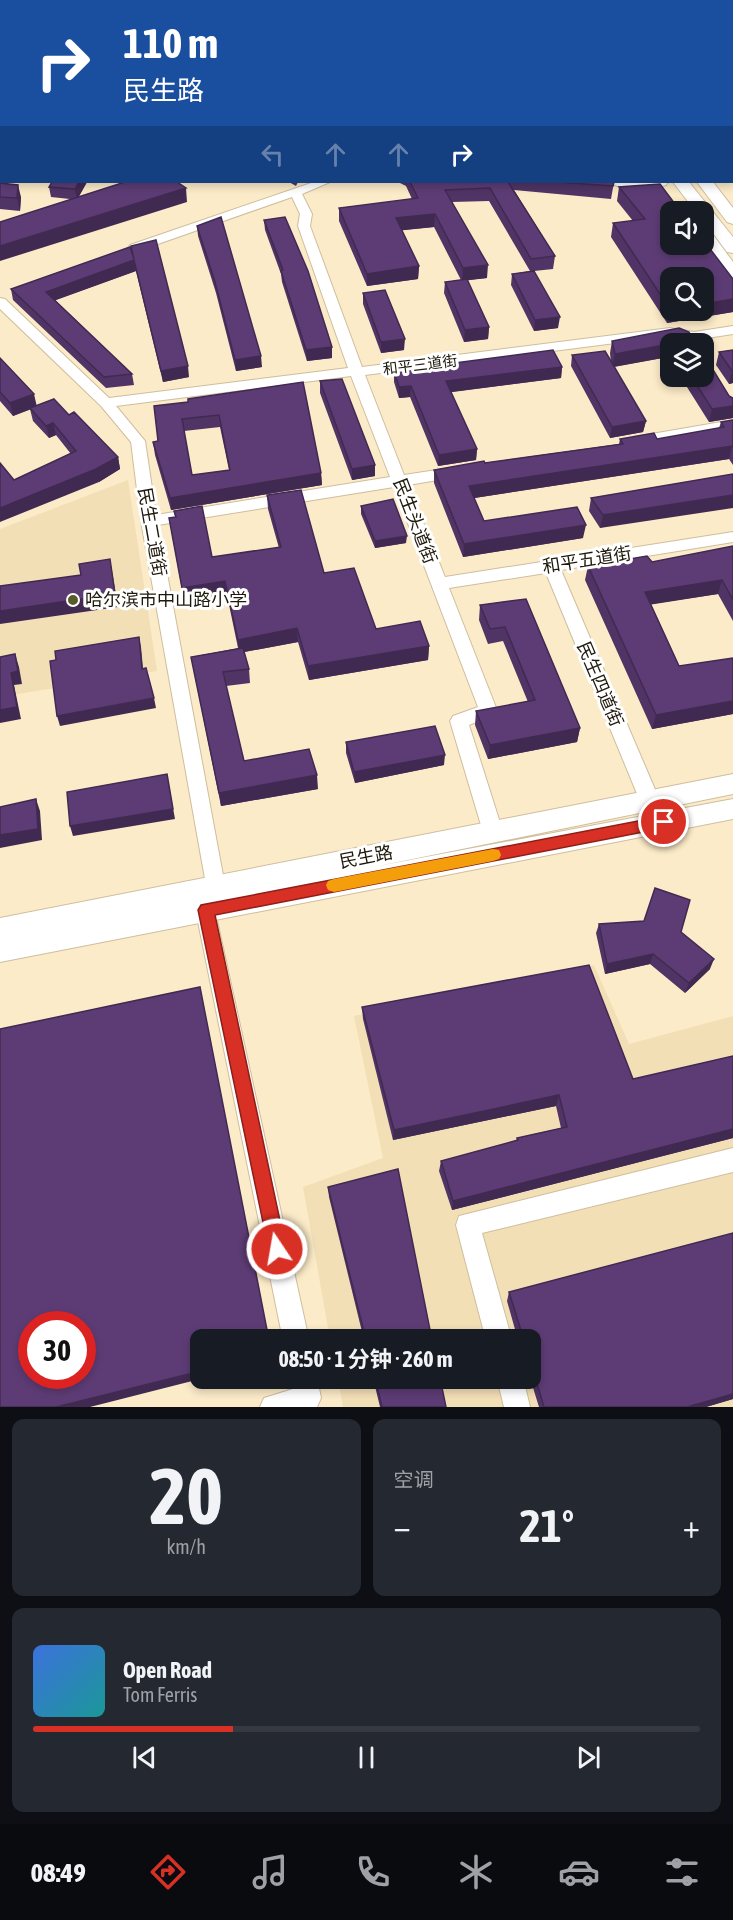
<!DOCTYPE html>
<html lang="zh">
<meta charset="utf-8">
<style>
:root{--surface:#171b24;--page:#242831;--text:#f1f3f6;--muted:#9ea1a6;--line:#363941;--accent:#d93025}
body{margin:0;font-family:"Asap Condensed","Noto Sans SC",sans-serif;background:var(--page);color:var(--text);height:100vh;display:flex;flex-direction:column;font-size:22px;white-space:nowrap}
*{box-sizing:border-box;margin:0}
p{font-size:20px;color:var(--muted)}
.icon{flex:none;width:33px;height:33px;fill:none;stroke:currentColor;stroke-width:2;stroke-linecap:round;stroke-linejoin:round}
.map{position:relative;height:1407px;overflow:hidden}
.side{display:flex;flex-direction:column;gap:12px;padding:12px;background:#0d0f14;flex:1}
.side>*{flex:none}
.guide{position:absolute;left:0px;top:0px;width:734px;height:183px;box-shadow:0 3px 9px #0003;background:#1a4fa0;color:#fff;overflow:hidden}
.tools{position:absolute;left:660px;top:201px;display:grid;gap:12px}
.tools a{display:grid;place-items:center;width:54px;height:54px;border-radius:12px;background:var(--surface);box-shadow:0 3px 9px #0003;font-size:30px}
.speed{position:absolute;left:18px;top:1311px;display:flex;gap:12px;font-size:30px;font-weight:700;text-align:center}
.speed>*{display:grid;place-content:center;width:78px;height:78px;border-radius:50%;background:var(--surface);box-shadow:0 3px 9px #0003;line-height:1}
.speed .limit{border:9px solid #d22;background:#fff;color:#111}
.pin{position:absolute;display:grid;place-items:center;width:51px;height:51px;color:#fff;margin:-26px;border:3px solid #fff;border-radius:50%;box-shadow:0 2px 6px #0007}
.me{position:absolute;width:66px;margin:-33px;rotate:348deg;stroke-linejoin:round;filter:drop-shadow(0 0 4px #0008)}
.turn{display:flex;align-items:center;gap:21px;height:126px;padding:0 24px;font-size:27px}
.turn .icon{width:78px;height:78px;stroke-width:2.5}
.turn b{display:block;font-size:42px;line-height:51px}
.lanes{display:flex;align-items:center;height:57px;padding:0 24px;background:#0003;justify-content:center;gap:30px;direction:ltr}
.lanes .off{opacity:.35}
.big{font-size:45px;font-weight:700;line-height:1.1}
.side .tile{flex:1;display:flex;flex-direction:column;justify-content:center;gap:9px;min-width:0;padding:0 21px;border-radius:12px;background:var(--page)}
.side .dial{align-items:center;gap:0}
.dial b{font-size:78px;line-height:1}
.song{display:flex;align-items:center;gap:18px}
.cover{width:72px;height:72px;border-radius:9px;background:linear-gradient(135deg,hsl(220 70% 55%),hsl(180 70% 35%))}
.played{height:6px;border-radius:3px;background:linear-gradient(90deg,var(--accent) 30%,var(--line) 30%)}
.keys{display:flex;justify-content:space-around;direction:ltr}
.heat{display:flex;justify-content:space-between;align-items:center;font-size:33px;direction:ltr}
.side .tiles{flex:1;display:grid;gap:12px;grid-template-columns:1fr 1fr}
.tile:last-child{grid-column:span 2}
.trip{position:absolute;left:190px;top:1329px;width:351px;height:60px;border-radius:12px;background:var(--surface);box-shadow:0 3px 9px #0003;font-weight:700;line-height:60px;text-align:center}
.tab-bar{display:flex;height:96px;justify-content:space-around;align-items:center;background:#090b0e;color:var(--muted)}
.tab-bar .icon{width:42px;height:42px}
.tab-bar .selected{color:var(--accent)}
.tab-bar b{font-size:27px;color:var(--text)}
.map>svg:first-child{display:block}
</style>
<div class="map">
<svg width="733" height="1407" viewBox="0 0 733 1407">
<rect width="100%" height="100%" fill="#fcebc8"/>
<path fill="#f3dfb6" d="M128,480L157,671L0,697V529Z
M594,965L629,1044L733,1016V1407H343L338,1379L531,1378V1340L330,1339L303,1187L383,1158L354,1016Z"/>
<g fill="none" stroke-linecap="round" stroke-linejoin="round">
<g stroke="#cebe9d" stroke-width="2">
<path id="minor" d="M31,0H41L30,2Z
M257,0H267L256,2Z
M0,41H2L0,49Z
M732,57H733V63H732Z
M314,182H330L302,194L312,214L310,226L362,367L670,328L694,332L733,326V334L694,340L670,336L365,375L404,475L456,467L464,472L456,477L408,485L445,577L733,532V542L561,570L660,801L657,807L650,809L643,807L640,801L546,573L449,588L497,710L494,715L469,725L503,832L500,838L493,840L486,838L483,832L450,721L453,716L478,707L394,487L158,525L225,886L222,892L211,893L309,1340H283L193,897L196,891L207,890L141,521L131,442L101,406L0,309V298L5,299L109,398L348,368L298,226L300,214L292,197L138,251L134,252L128,248L130,245ZM351,376L390,477L156,515L145,441L116,406Z
M733,420V430L634,447L627,442L634,437Z
M733,1148V1172L482,1233L512,1340H486L456,1225L459,1216Z
M291,1378H317L321,1398L317,1407H260L264,1398L293,1389Z
M497,1378H523L530,1407H504Z"/>
</g>
<g stroke="#cebe9d" stroke-width="2">
<path id="major" d="M536,0H550V2H537Z
M561,0H575V2H562Z
M0,109H2V117H0Z
M611,182H668L666,185C653,189 620,192 611,182Z
M673,182H689L733,237V253L727,252L704,221V212H696Z
M697,182H713L733,208V224L727,222Z
M704,231L711,232L733,262V279L727,278L703,244Z
M733,774V794L373,867L733,799V819L0,962V918Z"/>
</g>
<use href="#minor" fill="#fff" fill-rule="evenodd"/>
<use href="#major" fill="#fff" fill-rule="evenodd"/>
</g>
<path fill="#503465" fill-rule="evenodd" d="M620,0H663L664,2H621Z
M732,61H733V133L732,132Z
M52,182H87L79,196L187,202L70,199L51,197L49,187Z
M289,182H298L296,186Z
M398,182H614L611,199L514,190L555,256L553,269L534,271L558,328L534,331L511,285L512,274L530,271L489,201L452,202L487,278L467,280L489,327L488,339L464,342L444,293L445,282L461,280L434,227L402,230L419,266L418,279L367,286L339,221V208L412,199L406,186Z
M0,183L21,197L20,211L0,209Z
M619,187L733,279V312L667,323L611,237L613,223L633,221L617,201Z
M264,220L332,347V358L307,361L282,282L281,274L265,230Z
M197,226L262,367L236,371L216,293L198,236Z
M130,247L189,377L163,382L136,271L55,300L132,374L134,385L106,388L13,300L11,289Z
M363,293L404,350L381,353L363,304Z
M612,341L670,344V361L668,357L614,367L646,421L643,432L610,438L571,366L572,355L611,363L610,353Z
M733,350V383L729,384L716,365L719,352Z
M0,358L36,406L69,415L118,457L120,469L99,482L14,480L71,454L56,435L49,438L33,421L30,409L13,416L0,401Z
M562,367L561,378L450,392L477,449L476,460L438,466L410,397L399,398L394,382V371Z
M680,376H704L729,396L733,398V418L709,422Z
M320,381L375,465V476L352,480L320,393Z
M303,382L321,473L322,485L171,510L155,455L153,442L158,441L188,402ZM220,427L229,470L192,475L184,431Z
M733,420V465L729,459L474,498L484,521L583,538L463,557L434,483V470L619,444L620,439H657L719,428L721,422Z
M733,474L600,528L589,511L591,498Z
M267,495L324,573L376,629L429,646L428,660L309,680L298,642L244,652L249,669L250,683L226,686L244,761L318,789L221,806L191,657L238,648L227,595L184,601L169,518L175,517L174,511L212,557L279,548L268,509Z
M361,506L406,543L375,548L361,514Z
M733,546V621L718,594L651,604L679,666L733,658V714L652,729L585,580L588,566L652,562Z
M526,599L580,728L577,742L488,759L475,725L476,711L528,702L503,641L488,644L479,620L480,605Z
M346,742L444,765L355,783L346,753Z
M644,921L681,932L710,969L685,993L650,964L605,974L596,933L599,924Z
M362,1007L633,1079L733,1056V1138L452,1210L439,1171L441,1161L516,1141L517,1138L561,1128L556,1106L393,1140L363,1019Z
M328,1187L432,1340H364L329,1197Z
M733,1233V1399L706,1407H539L530,1378H531V1340H518L507,1301L509,1292Z
M373,1378H440L446,1407H380Z"/>
<path fill="#412a52" d="M7,0H19L18,2H6Z
M2,7V21L0,23V8Z
M2,82V96L1,97L0,84Z
M2,154V170L0,172V156Z
M79,182H87L77,200L75,189Z
M18,185L21,197L20,211L17,198Z
M186,188L187,202L0,261V246Z
M435,214L434,227L396,231V218Z
M134,260L136,271L48,303L46,292Z
M488,265L487,278L462,281L463,268Z
M419,266L418,279L367,286V274Z
M733,299V312L667,323L670,309V310H704V304Z
M560,317L558,328L534,331L535,320Z
M489,327L488,339L464,342L465,330Z
M405,339L404,350L381,353V342Z
M670,344L668,357L612,367L615,354Z
M332,347V358L307,361L306,350Z
M261,356L262,367L236,371L235,360Z
M188,366L189,377L163,382L161,371Z
M562,367L561,378L445,393L446,381Z
M732,371H733V383L729,384Z
M411,386L410,397L399,398V387Z
M34,394L37,407L13,416L10,403Z
M733,406V418L709,422L712,409Z
M646,421L643,432L610,438L612,427Z
M53,423L56,435L49,438L46,426Z
M732,446L729,459L468,499L469,486Z
M477,449L476,460L438,466L439,455Z
M118,457L120,469L99,482L0,522V508Z
M375,465V476L352,480V469Z
M321,473L322,485L171,510L170,498Z
M733,495V508L600,528L603,515Z
M586,525L583,538L463,557L464,544Z
M407,536L406,543L375,548V541Z
M110,559L118,607L0,624V611L115,594Z
M722,580L718,594L642,606L645,592Z
M225,581L227,595L184,601L182,588Z
M297,628L298,642L239,653L238,640Z
M139,637L141,647L144,679L142,669Z
M429,646L428,660L309,680L308,666Z
M15,654L19,667L22,684L14,685L21,719L0,723V710Z
M154,698L156,708L60,726L57,716Z
M733,701V714L652,729L656,715Z
M580,728L577,742L488,759L490,745Z
M445,755L444,765L355,783L354,772Z
M167,774L175,819L73,836L70,826Z
M317,775L318,789L221,806L219,793Z
M36,799L40,811L42,840L0,848V835Z
M653,954L650,964L605,974L607,964Z
M714,959L710,969L685,993L689,983Z
M559,1095L556,1106L393,1140L394,1130Z
M733,1129V1138L452,1210L453,1201Z
M201,1371V1378H204L90,1407H56Z
M733,1394V1399L706,1407H687Z"/>
<path fill="#5d3c75" stroke="#412a52" stroke-width="1.5" fill-rule="evenodd" d="M0,0H7L6,2H2V7L0,8Z
M45,0H194L192,2H44Z
M201,0H235L234,2H200Z
M277,0H303V2H276Z
M389,0H521L523,2H388Z
M633,0H663L664,2H634Z
M691,0H721V2H691Z
M2,55V82L0,84V57Z
M732,61H733V116L732,115Z
M2,122V154L0,156V123Z
M52,182H79L75,189L49,187Z
M125,182H177L186,188L0,246V222Z
M410,182H508L555,256L531,259L490,188L445,190L488,265L463,268L435,214L396,218L419,266L367,274L339,208L418,198Z
M557,182H614L613,186Z
M0,183L18,185L17,198L0,197Z
M660,184L681,212H670V244H704V241L733,279V299L704,304V278H670V309L613,223L645,219L619,187Z
M221,217L261,356L235,360L215,282L197,226Z
M285,217L308,271L332,347L306,350L281,271L283,270L264,220Z
M156,240L188,366L161,371L134,260L46,292L132,374L104,377L11,289L130,247L134,259L131,246Z
M534,271L560,317L535,320L512,274Z
M467,279L489,327L465,330L445,282Z
M385,290L405,339L381,342L363,293Z
M679,328L689,332L696,344H670L615,354L612,341Z
M553,350L562,367L446,381L477,449L439,455L411,386L399,387L394,371Z
M733,350V371H732L719,352Z
M605,351L646,421L612,427L572,355Z
M704,355L729,396L733,398V406L712,409L691,376H704Z
M0,358L34,394L10,403L0,392Z
M342,379L375,465L352,469L320,381Z
M303,382L321,473L170,498L153,442L158,441L154,406L188,402V399ZM219,415L230,470L192,475L182,419Z
M54,399L69,415L74,412L118,457L96,469L0,508V463L14,480L76,451L53,423L46,426L30,408Z
M733,420V447L732,446L469,486L484,521L577,507L586,525L464,544L434,470L484,461L485,463L623,444L620,439L654,433L657,439L724,427L721,422Z
M733,474V495L603,515L591,498Z
M301,490L324,573L354,568L376,629L420,621L429,646L308,666L297,628L238,640L225,581L182,588L169,518L176,517L174,511L202,506L212,557L281,547L267,495Z
M393,499L407,536L375,541L361,506Z
M733,546V600L722,580L645,592L679,666L733,658V701L656,715L588,566L647,556L652,562Z
M110,559L115,594L0,611V586L81,575L79,564Z
M526,599L580,728L490,745L476,711L535,700L505,627L490,629L480,605Z
M139,637L142,669L146,668L154,698L57,716L50,661L56,660L55,651Z
M243,648L249,669L223,672L244,761L309,749L317,775L219,793L191,657Z
M15,654L18,671L11,673L17,707L0,710V657Z
M435,726L445,755L354,772L346,742Z
M167,774L173,809L70,826L67,792Z
M36,799L38,829L0,835V807Z
M655,888L690,900L681,932L714,959L689,983L653,954L607,964L599,924L644,921Z
M589,965L633,1079L733,1056V1129L453,1201L441,1161L518,1140L517,1138L567,1127L559,1095L394,1130L362,1007Z
M200,987L269,1340H201V1371L56,1407H0V1029ZM32,1324H82V1376H32Z
M398,1169L432,1340H366L328,1187Z
M733,1233V1394L687,1407H544L531,1364V1340H524L509,1292Z
M375,1378H440L446,1407H382Z"/>
<path fill="#d93025" stroke="#8d1f18" stroke-width="1.5" d="M664,816L669,818L672,822L669,827L664,828L215,915L286,1249L283,1256L277,1258L270,1256L198,910L201,905Z"/>
<path fill="#f59e0b" d="M493,849L499,850L501,855L499,859L493,861L334,892L328,890L326,885L328,881L334,879Z"/>
<circle fill="#575c2a" stroke="#fff" stroke-width="2" cx="73" cy="600" r="6"/>
<g text-anchor="middle" stroke-width="6" stroke-linejoin="round" paint-order="stroke">
<g font-size="15" fill="#1f190c" stroke="#fff">
<text transform="translate(420 365) rotate(-7)" y="5">和平三道街</text>
</g>
<g font-size="18" fill="#1f190c" stroke="#fff">
<text transform="translate(415 521) rotate(69)" y="6">民生头道街</text>
<text transform="translate(152 532) rotate(80)" y="6">民生二道街</text>
<text transform="translate(587 560) rotate(-9)" y="6">和平五道街</text>
<text transform="translate(600 684) rotate(67)" y="6">民生四道街</text>
<text transform="translate(366 857) rotate(-11)" y="6">民生路</text>
</g>
<g font-size="18" fill="#1f190c" stroke="#fff" text-anchor="start">
<text x="85" y="606">哈尔滨市中山路小学</text>
</g>
</g>
</svg>
<div class="tools">
<a><svg class="icon" aria-label="sound" viewBox="0 0 24 24"><path d="M4 9h4l5-4v14l-5-4H4zM17 9q2 3 0 6"/></svg></a>
<a><svg class="icon" aria-label="search" viewBox="0 0 24 24"><circle cx="10" cy="10" r="6"/><path d="M15 15l6 6"/></svg></a>
<a><svg class="icon" aria-label="layers" viewBox="0 0 24 24"><path d="M12 4l9 5-9 5-9-5zM3 14l9 5 9-5"/></svg></a>
</div>
<div class="speed"><div class="limit">30</div></div>
<div class="pin" style="left:664px;top:822px;background:#d93025"><svg class="icon" aria-label="arrive" viewBox="0 0 24 24"><path d="M6 21V4h12l-3 4 3 4H6"/></svg></div>
<svg class="me" style="left:277px;top:1249px" viewBox="-20 -20 40 40"><circle r="17" fill="#d93025" stroke="#fff" stroke-width="3"/><path d="M0-11L8 9 0 5-8 9z" fill="#fff"/></svg>
<div class="trip">08:50 · 1 分钟 · 260 m</div>
<div class="guide">
<div class="turn"><svg class="icon" aria-label="right" viewBox="0 0 24 24"><path d="M7 20v-9h11M14 6l5 5-5 5"/></svg><div><b>110 m</b>民生路</div></div>
<div class="lanes"><svg class="icon off" aria-label="left" viewBox="0 0 24 24"><path d="M17 20v-9H6M10 6l-5 5 5 5"/></svg><svg class="icon off" aria-label="ahead" viewBox="0 0 24 24"><path d="M12 20V5M6 11l6-6 6 6"/></svg><svg class="icon off" aria-label="ahead" viewBox="0 0 24 24"><path d="M12 20V5M6 11l6-6 6 6"/></svg><svg class="icon" aria-label="right" viewBox="0 0 24 24"><path d="M7 20v-9h11M14 6l5 5-5 5"/></svg></div>
</div>
</div>
<section class="side">
<div class="tiles">
<div class="tile dial"><b>20</b><p>km/h</p></div>
<div class="tile"><p>空调</p>
<div class="heat"><a>−</a><b class="big">21°</b><a>+</a></div>
</div>
<div class="tile">
<div class="song"><i class="cover"></i><div><b>Open Road</b><p>Tom Ferris</p></div></div>
<div class="played"></div>
<div class="keys"><svg class="icon" aria-label="previous" viewBox="0 0 24 24"><path d="M18 5L8 12l10 7zM5 5v14"/></svg><svg class="icon" aria-label="pause" viewBox="0 0 24 24"><path d="M8 5v14M16 5v14"/></svg><svg class="icon" aria-label="next" viewBox="0 0 24 24"><path d="M6 5l10 7-10 7zM19 5v14"/></svg></div>
</div>
</div>
</section>
<nav class="tab-bar">
<b>08:49</b>
<svg class="icon selected" aria-label="directions" viewBox="0 0 24 24"><path d="M12 3l9 9-9 9-9-9zM9 14v-3h6M13 9l2 2-2 2"/></svg>
<svg class="icon" aria-label="music" viewBox="0 0 24 24"><path d="M9 18V5l10-2v13"/><circle cx="6" cy="18" r="3"/><circle cx="16" cy="16" r="3"/></svg>
<svg class="icon" aria-label="phone" viewBox="0 0 24 24"><path d="M5 4h4l2 5-3 2q2 4 5 5l2-3 5 2v4C11 20 4 13 5 4z"/></svg>
<svg class="icon" aria-label="climate" viewBox="0 0 24 24"><path d="M12 3v18M4 7l16 10M4 17L20 7"/></svg>
<svg class="icon" aria-label="car" viewBox="0 0 24 24"><path d="M5 17H2v-5l4-1 3-4h7l3 4 3 1v5h-3M9 17h6M6 11h13"/><circle cx="7" cy="17" r="2"/><circle cx="17" cy="17" r="2"/></svg>
<svg class="icon" aria-label="filters" viewBox="0 0 24 24"><path d="M4 7h16M4 17h16"/><circle cx="9" cy="7" r="2"/><circle cx="15" cy="17" r="2"/></svg>
</nav>
